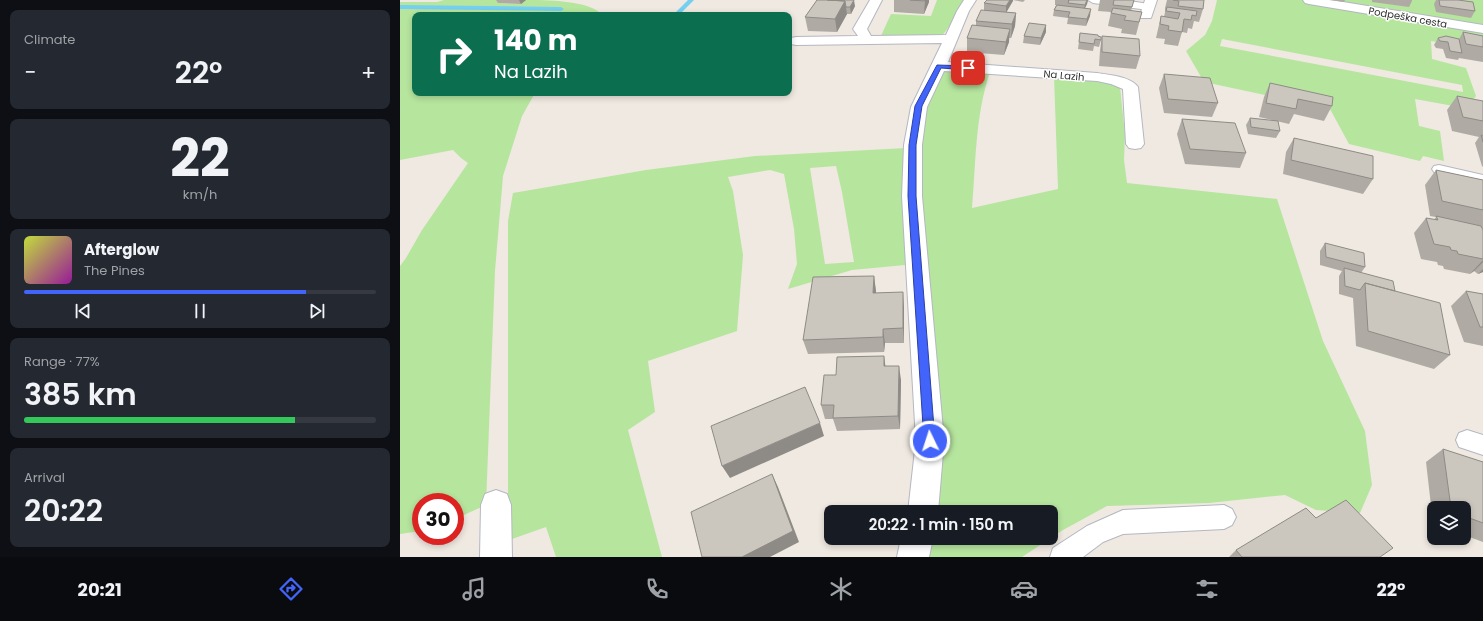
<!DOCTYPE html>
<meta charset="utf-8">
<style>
:root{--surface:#171b24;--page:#242831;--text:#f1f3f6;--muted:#9ea1a6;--line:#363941;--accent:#4264fb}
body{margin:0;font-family:Poppins,sans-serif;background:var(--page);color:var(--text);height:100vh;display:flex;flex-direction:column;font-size:15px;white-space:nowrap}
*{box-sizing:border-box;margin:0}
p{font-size:13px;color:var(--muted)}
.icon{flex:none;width:22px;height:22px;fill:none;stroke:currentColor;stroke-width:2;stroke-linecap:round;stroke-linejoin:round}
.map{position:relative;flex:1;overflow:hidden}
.panel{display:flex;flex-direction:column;gap:10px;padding:10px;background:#0d0f14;width:400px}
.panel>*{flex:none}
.guide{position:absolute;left:12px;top:12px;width:380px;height:84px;border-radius:8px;box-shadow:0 2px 6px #0003;background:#0b6e4f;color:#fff;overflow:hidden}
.fabs{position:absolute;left:1027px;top:501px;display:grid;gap:8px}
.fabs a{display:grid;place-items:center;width:44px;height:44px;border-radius:8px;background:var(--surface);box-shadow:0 2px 6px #0003;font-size:20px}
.speed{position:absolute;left:12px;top:493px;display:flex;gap:8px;font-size:20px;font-weight:700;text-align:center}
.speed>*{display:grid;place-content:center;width:52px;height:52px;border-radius:50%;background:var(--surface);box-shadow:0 2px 6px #0003;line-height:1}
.speed .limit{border:6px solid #d22;background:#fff;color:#111}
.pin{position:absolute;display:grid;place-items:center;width:34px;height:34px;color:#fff;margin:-17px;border-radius:8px;box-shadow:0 2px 6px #0006}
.me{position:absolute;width:44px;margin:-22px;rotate:356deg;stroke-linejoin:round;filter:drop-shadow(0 0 3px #0008)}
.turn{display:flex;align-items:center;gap:14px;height:84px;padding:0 16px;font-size:18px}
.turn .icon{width:52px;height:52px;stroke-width:2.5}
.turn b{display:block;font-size:28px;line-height:34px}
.big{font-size:30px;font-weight:600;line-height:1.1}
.panel .card{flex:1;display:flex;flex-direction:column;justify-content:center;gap:6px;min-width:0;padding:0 14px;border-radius:8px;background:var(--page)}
.panel .dial{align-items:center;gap:0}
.dial b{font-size:52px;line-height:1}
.song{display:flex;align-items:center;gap:12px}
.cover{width:48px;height:48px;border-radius:6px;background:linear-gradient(135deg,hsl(70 70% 55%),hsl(300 70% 35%))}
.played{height:4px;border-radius:2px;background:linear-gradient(90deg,var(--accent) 80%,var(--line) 80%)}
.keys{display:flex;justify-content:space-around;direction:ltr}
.heat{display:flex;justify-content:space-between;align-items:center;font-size:22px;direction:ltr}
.charge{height:6px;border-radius:3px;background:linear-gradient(90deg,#34c759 77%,var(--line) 0)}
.trip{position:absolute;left:424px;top:505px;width:234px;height:40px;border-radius:8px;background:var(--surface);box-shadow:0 2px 6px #0003;font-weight:600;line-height:40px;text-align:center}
.menu{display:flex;height:64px;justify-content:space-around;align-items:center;background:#090b0e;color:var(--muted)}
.menu .icon{width:28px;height:28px}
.menu .current{color:var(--accent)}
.menu b{font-size:18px;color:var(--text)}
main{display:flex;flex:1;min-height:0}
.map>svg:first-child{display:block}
</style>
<main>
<section class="panel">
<div class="card"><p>Climate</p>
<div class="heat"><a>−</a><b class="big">22°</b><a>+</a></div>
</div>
<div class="card dial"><b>22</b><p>km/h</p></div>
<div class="card">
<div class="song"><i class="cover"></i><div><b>Afterglow</b><p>The Pines</p></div></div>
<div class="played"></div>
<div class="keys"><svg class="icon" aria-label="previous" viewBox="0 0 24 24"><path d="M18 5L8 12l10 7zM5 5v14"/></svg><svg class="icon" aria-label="pause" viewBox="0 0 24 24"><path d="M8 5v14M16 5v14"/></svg><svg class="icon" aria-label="next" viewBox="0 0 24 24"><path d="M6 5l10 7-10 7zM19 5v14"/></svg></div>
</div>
<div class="card"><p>Range · 77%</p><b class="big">385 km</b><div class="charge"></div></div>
<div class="card"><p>Arrival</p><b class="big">20:22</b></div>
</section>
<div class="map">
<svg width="1083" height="557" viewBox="0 0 1083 557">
<rect width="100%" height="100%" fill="#efe9e1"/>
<path fill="#b6e59e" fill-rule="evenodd" d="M44,0H103L98,3L120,4L125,0C145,0 190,0 202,15H15V93H135L122,116L103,176L95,271L86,505L55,519V502H21V531L0,534V266L6,258L22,230L68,163L61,158L53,150L0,160V2H37Z
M537,0H564C555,12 551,29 539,38H480L491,14L531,16Z
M817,0H1083V49L1031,41L1032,59L1066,68L1076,96L1068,106L1059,107L1015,99L1019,126L1040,131L1044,161L1023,156L1020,161L949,144L930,109L804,82L786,51L805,35L812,21ZM822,39L1062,85L1063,92L820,46Z
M549,70L590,72C575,116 576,163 572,208L658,189L654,76L710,81L720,87L725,135L724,160L727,183L877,199L923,341L965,431L972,485L960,513L916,510L885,495L809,503L707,506L663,530L622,557H528L532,538H651V512H538L520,206V142L525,104L539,74Z
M506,148L505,196V265L452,270L388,289L397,264L394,229L384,174L370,170L328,177L333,191L343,255L337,331L248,361L255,412L228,430L262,557H156L146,527L112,539L108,495V221L113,193L246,170L355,156ZM436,166L442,192L454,262L425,264L410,168Z"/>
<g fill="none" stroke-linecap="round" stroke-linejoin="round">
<path fill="#75cff0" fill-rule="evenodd" d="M288,0H294L279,15H273Z
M0,5L161,7L164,9L161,11L0,9Z"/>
<g stroke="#b4b7c1" stroke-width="2">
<path id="lane" d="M688,0C700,0 747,0 754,7L749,10L693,3Z
M1039,165L1083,175V183L1034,172L1032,169L1034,166Z
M1067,430L1083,435V455L1059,447L1056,440L1059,433Z
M824,505L832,509L836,517L832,525L824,529L723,534L703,542L683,557H650L653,548L687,526L723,510Z"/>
</g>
<g stroke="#b4b7c1" stroke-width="2">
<path id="street" d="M470,0H482L467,29L471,36L546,35L557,11L564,0H576L569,11L548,62L697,73C709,75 730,76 738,87L744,144L741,148L735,149L729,148L726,144L723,89L711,84L697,81L544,71L527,107L522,145V196L544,441L538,512H508L516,441L502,196L504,145L511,107L542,43L396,45L391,44L389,41L391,38L396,37L458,36L453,29Z
M745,0H757L751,18H741L740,15Z
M903,0H931L1083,25V33L909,4L905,3Z
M96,490L107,494L111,505L112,557H80L81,505L85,494Z
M501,538H533L529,557H497Z"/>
</g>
<use href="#lane" fill="#fff" fill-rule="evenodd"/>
<use href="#street" fill="#fff" fill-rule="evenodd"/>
</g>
<path fill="#afaba4" d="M96,0H126L121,4L98,3Z
M417,0L455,6L451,14H447L437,32L408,31L405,17Z
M494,0H529V2L524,14L494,12Z
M587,0H625L623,2L613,0L606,12L616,13L615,26L611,38H609V42L604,55L567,52V38L576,25V21L584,10V3Z
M655,0H688L687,4L685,8L690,16L686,26L667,24L668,18L653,16L654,10L656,5H655Z
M700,0H734L731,11L742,12L736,35L721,33L722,29L708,26L711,12L698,11Z
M767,0H804L803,9L799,22L794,21L792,29L788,28L787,33L782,32L778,46L764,44L765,39L756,38L761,16L764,17L765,12V8Z
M929,0H945L944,2Z
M972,0H1012V1L1009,7L972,2Z
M1036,0H1058L1075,11L1071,18L1036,12L1034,4Z
M646,32L640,45L623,43L624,36Z
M1063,32L1083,36V62L1059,58L1058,60L1046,58L1043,49L1036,48L1034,45L1038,38L1059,39Z
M680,33L698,36L701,40L699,47L694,46L693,51L678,49Z
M702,36L740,56L736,69L699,66L700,50Z
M764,74L818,103L812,117L764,113L759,88Z
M870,83L932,106L924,121L894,114L889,124L859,117L864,97Z
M1057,96L1083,101V167L1082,166L1075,143L1079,137L1052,131L1047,110Z
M850,118L880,131L876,138L848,134L846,125Z
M782,119L846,153L840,168L785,164L777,134Z
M894,138L973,179L963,194L883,174L886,152Z
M1036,170L1083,180V228H1082L1083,230V272L1078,274L1074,271L1070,274L1044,269L1043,266L1038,265L1037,262L1021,259L1014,233L1026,218L1034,220L1036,217L1030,216L1025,185Z
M925,243L965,267L961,273L995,291L1050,355L1034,369L956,346L953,298L939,294V276L942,271L920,265V251Z
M474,276L476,293L504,307V343H485L484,352L408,354L403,340Z
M1066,291L1083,294V346L1064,342L1051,306Z
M484,356L485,366L501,380L500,429L437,431L433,419H425L421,405L436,375Z
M1043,449L1083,462V542L1064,535V508H1034V524L1033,523L1026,462Z
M916,518L980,557H829L836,550Z"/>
<path fill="#8e8b86" d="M119,0H126L121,4Z
M454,0L455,6L451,14L450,7Z
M525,0H529V2L524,14Z
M610,0H613V1L606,13V6Z
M687,0H688L687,4L683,12L685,5Z
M445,1L447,14L437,32L435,19Z
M691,9L690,16L686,26L687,19Z
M616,13L615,26L611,38L612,24Z
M646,25V32L640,45L641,38Z
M610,29L609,42L604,55L606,42Z
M1083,260V262L1074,271L1070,274Z
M1083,269V272L1078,274Z
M474,276L476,291L475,308L473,293Z
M503,292L504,307V343L503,328Z
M483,329L485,343L484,352L483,337Z
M484,356L486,370L484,366Z
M499,366L501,380L500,429L498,416Z
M420,423L424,436L330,478L322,466Z
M372,474L378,487L399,542L370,557H342Z"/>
<path fill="#cbc7bf" stroke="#8e8b86" d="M417,0H427L445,1L435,19L405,17Z
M427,0H454L450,7H446L445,1Z
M510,0H525L524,1Z
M587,0H610L606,6L584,3Z
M668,0H687L685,5L668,3L669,0Z
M714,0H734L732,7L713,5Z
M773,0H804L803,9L778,6L779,1Z
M1039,0H1058L1073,2L1075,11L1040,6Z
M657,5L691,9L687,19L668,17L670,12L654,10Z
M767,7L797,11L796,16L792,15L791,20L784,19L782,32L768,30L769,26L760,24L761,16L778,19L780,13L766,11Z
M713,8L742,12L739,22L724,20L726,16L711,13Z
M581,10L616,13L612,24L576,21Z
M629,23L646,25L641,38L624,36Z
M572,25L610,29L606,42L567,38Z
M1063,32L1083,36V47L1066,44Z
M680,33L698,35V36L701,37V40L695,39L694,44L679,42Z
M702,36L739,39L740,56L702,52Z
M1046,36L1059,39L1062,53L1050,51L1048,42L1040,41L1038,38Z
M764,74L810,78L818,103L768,99Z
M870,83L933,97L932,106L898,99L896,109L866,103Z
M1057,96L1083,101V121L1063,117Z
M850,118L878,121L880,131L851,127Z
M782,119L835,123L846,153L790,149Z
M1081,135L1083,136V142Z
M894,138L973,156V179L891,160Z
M1036,170L1083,180V210L1042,201Z
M1036,216L1081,226L1083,230V259L1058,254L1057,251L1051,250L1050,247L1034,244L1026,218L1038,220Z
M925,243L964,253L965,267L926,257Z
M944,268L993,281L995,291L965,283L960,290L945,286Z
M474,276L473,293L503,292V328L483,329V337L403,340L413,277Z
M965,283L1040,303L1050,355L968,331Z
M1066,291L1083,294V327H1080Z
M484,356V366H499L498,416L433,418L434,405H421L424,375H436L437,357Z
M405,387L420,423L322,466L311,426Z
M1043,449L1083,462V523L1064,516V508H1051Z
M372,474L393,531L342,557H302L291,512Z
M946,500L993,548L980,557H842L836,550L906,508L916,518Z"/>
<path fill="#4264fb" stroke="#2b41a3" d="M537,65L568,66L571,68L568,70L541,68L522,106L516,145V196L535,441L534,445L530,446L526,445L524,441L508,196L509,145L515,106Z"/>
<g text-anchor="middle" stroke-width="3" stroke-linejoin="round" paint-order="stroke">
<g font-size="10" fill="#2e2e2e" stroke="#fff">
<text transform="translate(1008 17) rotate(10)" y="4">Podpeška cesta</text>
<text transform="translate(664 75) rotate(5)" y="4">Na Lazih</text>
</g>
</g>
</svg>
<div class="fabs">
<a><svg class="icon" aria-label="layers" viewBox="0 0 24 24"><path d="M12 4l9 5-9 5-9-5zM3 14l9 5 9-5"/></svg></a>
</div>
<div class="speed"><div class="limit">30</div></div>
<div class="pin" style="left:568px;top:68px;background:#d93025"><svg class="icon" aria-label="arrive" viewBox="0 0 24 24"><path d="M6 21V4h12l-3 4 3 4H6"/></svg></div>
<svg class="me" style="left:530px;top:441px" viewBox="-20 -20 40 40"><circle r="17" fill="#4264fb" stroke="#fff" stroke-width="3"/><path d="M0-11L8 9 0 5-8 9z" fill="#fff"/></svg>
<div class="trip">20:22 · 1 min · 150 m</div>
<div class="guide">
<div class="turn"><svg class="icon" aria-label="right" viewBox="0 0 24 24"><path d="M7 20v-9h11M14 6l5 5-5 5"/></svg><div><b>140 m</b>Na Lazih</div></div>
</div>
</div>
</main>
<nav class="menu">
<b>20:21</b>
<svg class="icon current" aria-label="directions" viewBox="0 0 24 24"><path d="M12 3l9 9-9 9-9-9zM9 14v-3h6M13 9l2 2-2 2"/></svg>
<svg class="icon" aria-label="music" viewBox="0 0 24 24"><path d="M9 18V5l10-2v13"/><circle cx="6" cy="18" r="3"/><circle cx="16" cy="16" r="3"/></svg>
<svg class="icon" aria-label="phone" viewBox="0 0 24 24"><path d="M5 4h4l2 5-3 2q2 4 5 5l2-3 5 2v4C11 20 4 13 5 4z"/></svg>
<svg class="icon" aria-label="climate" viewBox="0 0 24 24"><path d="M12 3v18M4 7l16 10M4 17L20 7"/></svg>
<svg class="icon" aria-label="car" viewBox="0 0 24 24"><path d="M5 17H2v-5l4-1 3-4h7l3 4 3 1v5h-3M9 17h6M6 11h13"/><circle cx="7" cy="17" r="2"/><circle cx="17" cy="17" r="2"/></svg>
<svg class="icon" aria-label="filters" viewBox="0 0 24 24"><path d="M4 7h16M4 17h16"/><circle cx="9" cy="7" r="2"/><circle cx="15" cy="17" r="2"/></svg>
<b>22°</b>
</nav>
